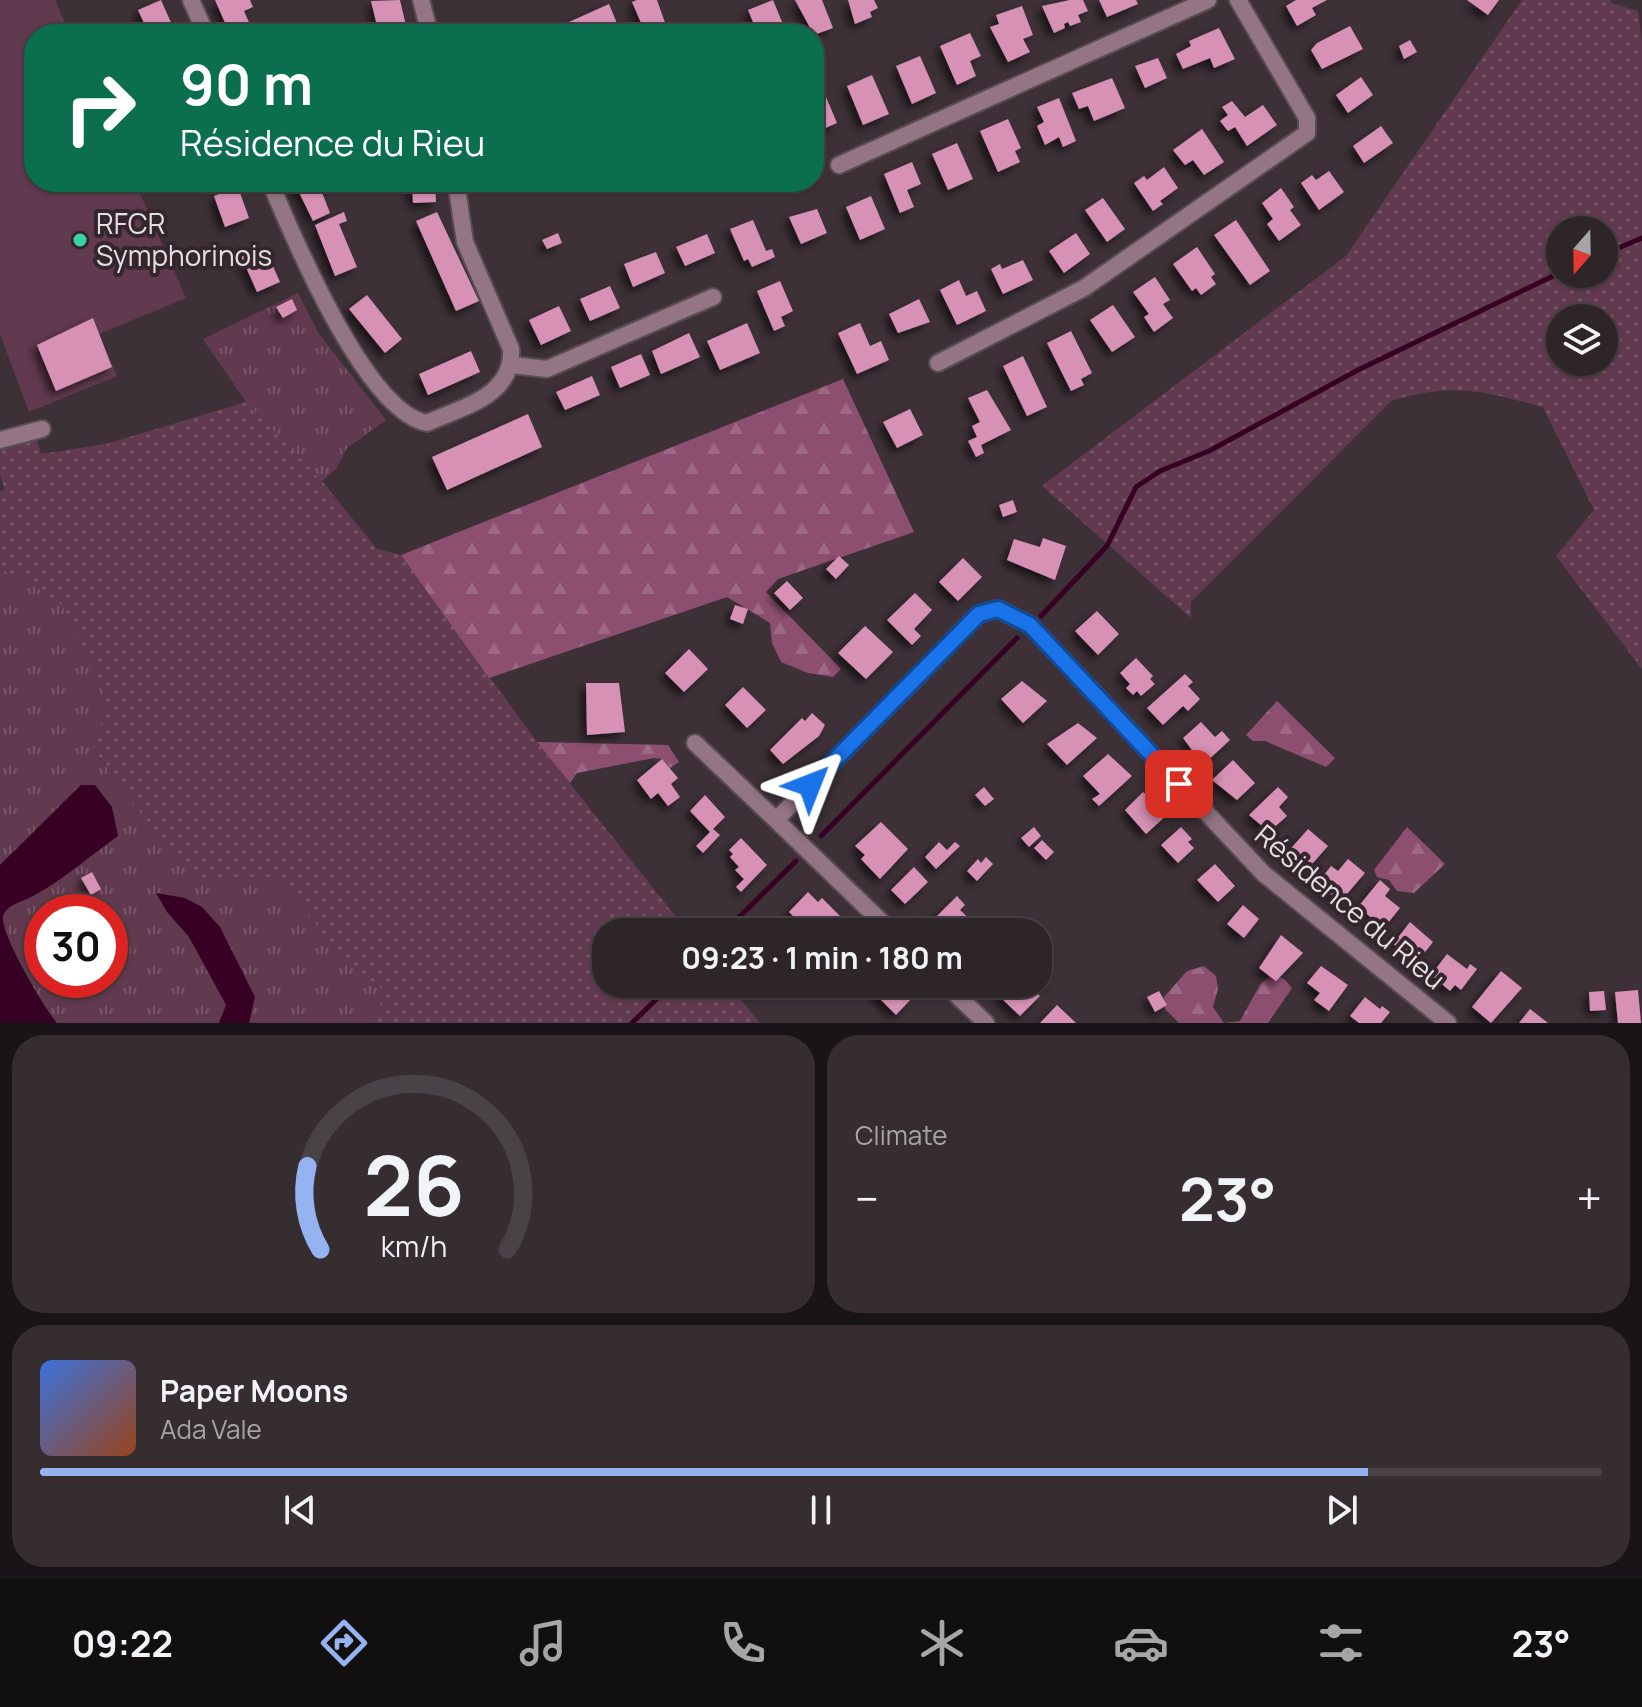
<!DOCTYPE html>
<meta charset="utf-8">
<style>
:root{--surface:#2e2529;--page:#362d31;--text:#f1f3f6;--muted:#a7a5a8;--line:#494246;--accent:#95b2f1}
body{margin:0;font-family:Manrope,sans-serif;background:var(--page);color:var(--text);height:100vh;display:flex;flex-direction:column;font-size:30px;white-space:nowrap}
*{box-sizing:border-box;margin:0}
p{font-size:26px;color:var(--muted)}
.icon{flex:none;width:44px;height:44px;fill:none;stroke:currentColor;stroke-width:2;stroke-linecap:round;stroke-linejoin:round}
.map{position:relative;height:1023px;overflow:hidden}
.side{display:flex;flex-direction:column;gap:12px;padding:12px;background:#191417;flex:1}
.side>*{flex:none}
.banner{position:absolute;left:24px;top:24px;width:800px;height:168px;border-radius:32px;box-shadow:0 2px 6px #0004,0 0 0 2px var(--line);background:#0b6e4f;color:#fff;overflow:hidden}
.needle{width:52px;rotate:200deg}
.fabs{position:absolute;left:1546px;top:216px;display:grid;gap:16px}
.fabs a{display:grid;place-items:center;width:72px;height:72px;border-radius:50%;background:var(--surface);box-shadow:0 2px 6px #0004,0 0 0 2px var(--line);font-size:40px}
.speed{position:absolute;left:24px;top:894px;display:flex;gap:16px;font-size:40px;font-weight:700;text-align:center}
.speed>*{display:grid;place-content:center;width:104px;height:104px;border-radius:50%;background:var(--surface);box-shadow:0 2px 6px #0004,0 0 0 2px var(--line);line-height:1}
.speed .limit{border:12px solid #d22;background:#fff;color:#111}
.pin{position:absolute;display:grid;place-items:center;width:68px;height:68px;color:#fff;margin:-34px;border-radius:16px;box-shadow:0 4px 12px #0006}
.me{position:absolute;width:88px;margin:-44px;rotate:45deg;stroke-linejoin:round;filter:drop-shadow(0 0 6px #0008)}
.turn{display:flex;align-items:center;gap:28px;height:168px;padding:0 24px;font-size:36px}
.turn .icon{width:104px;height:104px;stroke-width:2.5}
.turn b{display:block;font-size:56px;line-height:68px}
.big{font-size:60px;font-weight:700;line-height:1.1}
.side .tile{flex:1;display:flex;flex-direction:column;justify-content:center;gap:12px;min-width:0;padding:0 28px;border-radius:32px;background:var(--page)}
.side .dial{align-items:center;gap:0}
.dial svg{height:208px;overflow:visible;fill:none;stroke:var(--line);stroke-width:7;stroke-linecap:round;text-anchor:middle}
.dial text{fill:var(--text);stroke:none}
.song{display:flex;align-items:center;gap:24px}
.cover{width:96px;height:96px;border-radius:12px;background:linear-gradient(135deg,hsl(220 70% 55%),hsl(20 70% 35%))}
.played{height:8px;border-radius:4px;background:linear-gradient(90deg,var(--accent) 85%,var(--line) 85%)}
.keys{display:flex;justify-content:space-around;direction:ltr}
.heat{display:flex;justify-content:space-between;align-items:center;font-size:44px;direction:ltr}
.side .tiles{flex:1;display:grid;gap:12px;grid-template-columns:1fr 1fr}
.tile:last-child{grid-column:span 2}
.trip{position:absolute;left:592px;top:918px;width:460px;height:80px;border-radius:32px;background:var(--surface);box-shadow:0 2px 6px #0004,0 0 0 2px var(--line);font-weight:700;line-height:80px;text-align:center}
.menu{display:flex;height:128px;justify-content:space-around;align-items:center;background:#120f10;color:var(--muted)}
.menu .icon{width:56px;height:56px}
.menu .on{color:var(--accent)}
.menu b{font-size:36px;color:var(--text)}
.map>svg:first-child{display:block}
</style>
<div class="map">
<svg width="1642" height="1023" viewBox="0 0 1642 1023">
<defs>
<pattern id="grass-dots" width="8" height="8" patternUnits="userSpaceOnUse" patternTransform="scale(2)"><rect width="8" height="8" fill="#623a4f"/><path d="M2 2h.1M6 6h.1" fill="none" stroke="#785668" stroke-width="1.8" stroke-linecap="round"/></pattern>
<pattern id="forest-firs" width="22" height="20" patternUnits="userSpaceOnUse" patternTransform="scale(2)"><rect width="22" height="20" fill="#8d4f6f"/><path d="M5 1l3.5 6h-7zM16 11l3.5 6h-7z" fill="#9d6883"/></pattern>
<pattern id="park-tufts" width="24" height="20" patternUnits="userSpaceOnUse" patternTransform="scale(2)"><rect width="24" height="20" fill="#623a4f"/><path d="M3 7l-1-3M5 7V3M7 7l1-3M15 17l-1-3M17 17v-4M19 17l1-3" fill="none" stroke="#785668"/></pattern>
<filter id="shadow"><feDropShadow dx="-5" dy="5" stdDeviation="4" flood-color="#0009"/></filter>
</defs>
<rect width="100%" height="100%" fill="#3d3137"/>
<path fill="url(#grass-dots)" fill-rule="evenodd" d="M1522,0H1611V3L1638,11L1642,43V669L1556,556L1594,510L1543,407C1481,391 1454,382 1391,401L1191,602V618L1042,486L1346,256ZM1560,230H1604V274H1560ZM1560,318H1604V362H1560Z
M246,402L322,481L377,549L401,555L537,742L688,932H606V984H728L760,1023H373L385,992L344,958L276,877L196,878L132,803L91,745L102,721L21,576L0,570V491L5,490L0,475V440L34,431L41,454L106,444Z"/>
<path fill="url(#forest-firs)" d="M843,379L914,532L778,579L766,592L841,669L833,677L808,673L781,662L772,643L770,623L727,597L489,678L401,555Z
M1277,701L1335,758L1326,767L1265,741H1253L1246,735Z
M537,742L668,745L679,762L670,768L662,759L654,758L577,773L570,783Z
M1407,827L1445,864L1414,893L1397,891L1389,880L1377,877L1374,870Z
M1204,966L1216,976L1218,989L1213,1007L1224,1023H1179L1165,1009L1164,997L1187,971Z
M1273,974L1284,979L1292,988L1268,1023H1224L1240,1021L1261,983Z"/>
<path fill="url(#park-tufts)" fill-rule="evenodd" d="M298,293L319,334L386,420L347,448L336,469L322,481L246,402L203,339Z
M0,570L21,576L62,605L83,645L103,686L102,721L91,746L132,803L196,878L276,877L344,958L385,992L373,1023H0ZM42,912H110V980H42Z"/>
<path fill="#623a4f" d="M0,0H55L70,34H34V182H135L186,298L99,334L117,376L29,412L0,334Z"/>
<path fill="#370123" d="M81,785H95L112,807L118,836C90,856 63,880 33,896C23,902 7,904 3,916C0,934 45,1009 57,1023H0V865Z
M156,893L185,898L202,907L220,927L255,997L249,1023H219L226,1005L189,937L167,912Z"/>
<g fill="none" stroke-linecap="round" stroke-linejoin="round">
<path stroke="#370123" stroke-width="5" d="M1604,254L1642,238
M1041,616L1107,546L1136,487L1160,471L1209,451L1358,370L1555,275
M821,836L1017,638
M724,932L796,861
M632,1023L672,984"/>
</g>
<path fill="#d691b4" filter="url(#shadow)" d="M161,0L176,34H149L138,10Z
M215,0H250L253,7L244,11L254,34H230Z
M400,0L408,34H379L371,1Z
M637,0H657L669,34L645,32L632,2Z
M773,0L787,34H758L748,10Z
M795,0H822L833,28L814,35Z
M848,0H874L878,8L870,12L872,17L855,24Z
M1070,0H1083L1088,11L1078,15L1081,22L1070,26L1068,22L1064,24L1065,28L1054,33L1042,6Z
M1099,0H1136L1138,4L1107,17Z
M1296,0H1327L1312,8L1316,15L1297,26L1286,6Z
M1467,0H1499L1488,15Z
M609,4L618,26L599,34H574L569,22Z
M1022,6L1033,35L1023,39L1030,52L1008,62L990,27L999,24L996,15Z
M1350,26L1363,49L1322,69L1311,50L1317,43Z
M1219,28L1235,59L1214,68L1210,58L1183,69L1176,54L1191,46L1189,41Z
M970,33L981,56L970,61L976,76L957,85L940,46Z
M1410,40L1417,52L1404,59L1399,46Z
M920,56L936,93L912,104L896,66Z
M1158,58L1167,78L1145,88L1135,66Z
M872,75L889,114L863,125L847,86Z
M1361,77L1373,95L1348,113L1336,95Z
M1112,78L1125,108L1094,121L1088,106L1079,109L1072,93Z
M826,97L837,123L814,133V102Z
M1059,98L1076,141L1063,147L1059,137L1045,145L1037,126L1044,122L1037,107Z
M1232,101L1245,117L1263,105L1277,125L1247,146L1235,127L1228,131L1220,121L1228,115L1222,107Z
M1008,119L1021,148L1015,151L1020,162L998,172L980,131Z
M1381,126L1393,143L1364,163L1353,146Z
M1202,129L1224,162L1204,175L1193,160L1185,165L1173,150Z
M957,143L973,179L948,190L932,154Z
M912,162L921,184L907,190L914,207L900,213L884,174Z
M1164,167L1178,188L1160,201L1163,204L1153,211L1134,183L1144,176L1147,180Z
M1329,171L1344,192L1319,210L1301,183L1312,175L1316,180Z
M294,182H318L330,213L313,221Z
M412,182H435L436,202L413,203Z
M238,187L249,218L225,227L214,196Z
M1281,188L1294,207L1290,210L1301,225L1279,241L1267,224L1273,219L1262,203Z
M871,196L885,229L860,240L846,207Z
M1103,198L1125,229L1107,242L1085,210Z
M817,209L827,233L801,244L789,217Z
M344,212L347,221L339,224L357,267L335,276L315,225Z
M437,212L479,301L456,311L416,221Z
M753,220L766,251L772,249L775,257L752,267L748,259L744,261L730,229Z
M1236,220L1270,271L1250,285L1214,235Z
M558,233L562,243L547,249L542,240Z
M1076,233L1090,254L1064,273L1049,251Z
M707,234L715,253L685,266L676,247Z
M264,246L280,282L257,292L241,256Z
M1197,247L1215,274L1211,277L1216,284L1201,295L1196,288L1192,291L1173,264Z
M656,252L665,273L633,287L624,264Z
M1023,260L1033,280L1003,294L991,269L1000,264L1002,269Z
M1155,277L1170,300L1163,304L1173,318L1154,332L1144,317L1149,314L1133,292Z
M959,280L966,296L977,291L986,311L957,325L940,290Z
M780,281L793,311L781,317L785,326L774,331L757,291Z
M610,286L620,308L590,321L580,299Z
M367,295L402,339L385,353L349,309Z
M292,299L297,310L283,318L276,307Z
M919,299L930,322L898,333L889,314Z
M1113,305L1135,337L1112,352L1090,320Z
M559,306L571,331L541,345L529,320Z
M93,318L112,367L56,391L37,345Z
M747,323L760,353L720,370L707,341Z
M860,323L870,346L881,341L889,360L857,374L838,333Z
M1071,331L1092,373L1081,379L1084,385L1071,391L1047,343Z
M689,333L700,357L661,374L652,351Z
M471,351L480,372L428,395L419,374Z
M641,354L650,375L620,388L611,367Z
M1023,356L1047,407L1027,416L1003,366Z
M592,376L600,395L565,410L556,392Z
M987,390L1011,430L981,445L984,453L976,457L968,441L977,437L972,426L980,422L968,398Z
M910,409L923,435L897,448L883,422Z
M528,414L542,447L447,490L432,457Z
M1013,500L1017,512L1003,517L999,505Z
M1043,538L1066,546L1055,580L1007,560L1014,539L1040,547Z
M839,556L849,565L836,579L826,569Z
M963,558L982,577L958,601L939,582Z
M787,581L803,598L790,610L774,593Z
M915,593L932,610L914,629L921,636L912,645L887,620Z
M735,605L748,609L743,624L730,619Z
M1097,611L1119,634L1098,655L1075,631Z
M865,626L893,652L866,679L838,653Z
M689,649L708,669L684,692L665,673Z
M1136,658L1153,676L1150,679L1155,684L1141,696L1137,691L1133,695L1126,688L1130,684L1120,673Z
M1185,674L1193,682L1188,686L1200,699L1188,711L1183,706L1163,725L1147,708Z
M1022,681L1047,701L1023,723L1001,699Z
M586,683H619L625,732L587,735Z
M743,687L766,710L747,728L725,705Z
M812,713L825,725L819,736L783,764L770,750L802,718L805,721Z
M1201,722L1215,737L1222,731L1230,740L1203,765L1183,738Z
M1078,723L1097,738L1067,765L1047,744Z
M1108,754L1132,776L1099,806L1092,799L1100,794L1083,776Z
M662,759L678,778L671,784L680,797L668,806L658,793L651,799L637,780Z
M1233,760L1255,783L1237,800L1212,780Z
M984,787L994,799L985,806L975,795Z
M1278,787L1288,797L1279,807L1287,816L1269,832L1249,815Z
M1143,792L1168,814L1146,834L1125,810Z
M705,795L725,817L713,829L720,835L703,853L696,846L710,832L690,811Z
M881,822L908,849L880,879L861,859L865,855L855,846Z
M1034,827L1041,836L1029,847L1021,838Z
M1181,827L1192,839L1188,842L1194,848L1178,863L1161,845Z
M1308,829L1328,846L1305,872L1286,854Z
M741,838L767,865L741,892L736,887L744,879L735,870L739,867L730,857L733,854L729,850Z
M1042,840L1054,852L1046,860L1034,848Z
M939,842L947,850L955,842L960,846L936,869L925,857Z
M986,857L993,864L977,881L967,871L978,859L981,863Z
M1348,859L1365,873L1340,902L1317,884L1331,866L1338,871Z
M1215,864L1235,886L1218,902L1197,880Z
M914,867L928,882L905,904L891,890Z
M92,872L101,889L91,895L81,878Z
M1380,880L1390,889L1385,896L1400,908L1384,928L1358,907Z
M808,892L818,902L822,898L842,918L827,932H809L789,912Z
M957,896L965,905L960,910L976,925L969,932H947L943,928L939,932L930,923Z
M1243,905L1259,919L1244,938L1227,924Z
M1410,922L1433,942L1418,961L1393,944Z
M1281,935L1303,953L1276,981L1259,968Z
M1447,954L1467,969L1470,964L1477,969L1461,990L1455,985L1450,991L1431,975Z
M1321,966L1348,985L1329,1011L1314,1000L1320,993L1307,983Z
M1501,971L1522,988L1491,1023L1472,1007Z
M883,984H893L912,998L896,1015L874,993Z
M1009,984H1028L1040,996L1020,1016L998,995Z
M1638,990L1641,1023H1618L1615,992Z
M1159,991L1167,1005L1155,1012L1147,997Z
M1604,991L1606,1010L1590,1011L1589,992Z
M1365,997L1380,1009L1382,1006L1390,1012L1381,1023H1359L1350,1016Z
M1057,1005L1076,1023H1040Z
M1530,1009L1548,1023H1519Z"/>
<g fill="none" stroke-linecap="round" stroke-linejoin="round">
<g stroke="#584d52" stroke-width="20">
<path id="minor" d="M191,0L206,34
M421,0L430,34
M839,165L1208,0
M270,182C293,237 366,412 427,423C462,407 514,396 511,349L465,242L456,182
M938,363L1084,288L1307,133V118L1238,0
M512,365L547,369L713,297
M0,440L42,429
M695,743L776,820
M892,932L776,820L979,614L998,609L1030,625L1264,874L1448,1023
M945,984L986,1023"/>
</g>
<use href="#minor" stroke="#937583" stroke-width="16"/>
</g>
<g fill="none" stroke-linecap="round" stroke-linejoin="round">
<g stroke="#114b97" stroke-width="20">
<path id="route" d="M810,785L979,614L998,609L1030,625L1179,784"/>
</g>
<use href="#route" stroke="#1a73e8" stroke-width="14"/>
</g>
<circle fill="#38d4a6" stroke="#33272d" stroke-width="3" cx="80" cy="240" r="8"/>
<g text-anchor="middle" stroke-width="8" stroke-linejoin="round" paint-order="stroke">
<g font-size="28" fill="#e6dee2" stroke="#33272d" text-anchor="start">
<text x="96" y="234">RFCR<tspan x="96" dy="32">Symphorinois</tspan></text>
</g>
<g font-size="28" fill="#e6dee2" stroke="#33272d">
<text transform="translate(1350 907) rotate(40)" y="10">Résidence du Rieu</text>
</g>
</g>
</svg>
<div class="fabs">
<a><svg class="needle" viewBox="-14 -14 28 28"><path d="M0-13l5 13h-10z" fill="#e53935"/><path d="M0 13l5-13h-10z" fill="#a7a5a8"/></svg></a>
<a><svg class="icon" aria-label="layers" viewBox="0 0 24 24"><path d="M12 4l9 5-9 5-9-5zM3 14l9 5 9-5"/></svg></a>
</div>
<div class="speed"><div class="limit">30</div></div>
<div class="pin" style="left:1179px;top:784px;background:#d93025"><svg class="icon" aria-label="arrive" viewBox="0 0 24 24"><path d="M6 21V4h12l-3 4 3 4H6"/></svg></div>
<svg class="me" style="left:810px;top:785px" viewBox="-20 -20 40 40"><path d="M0-17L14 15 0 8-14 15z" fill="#1a73e8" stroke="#fff" stroke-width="4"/></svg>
<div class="trip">09:23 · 1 min · 180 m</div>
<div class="banner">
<div class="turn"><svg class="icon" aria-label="right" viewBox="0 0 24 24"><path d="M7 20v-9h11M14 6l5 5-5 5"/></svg><div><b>90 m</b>Résidence du Rieu</div></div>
</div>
</div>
<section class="side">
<div class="tiles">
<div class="tile dial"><svg viewBox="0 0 100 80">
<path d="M14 69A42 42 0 1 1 86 69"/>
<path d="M14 69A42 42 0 0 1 9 37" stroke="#95b2f1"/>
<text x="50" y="56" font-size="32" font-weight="700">26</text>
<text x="50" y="72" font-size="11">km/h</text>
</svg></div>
<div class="tile"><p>Climate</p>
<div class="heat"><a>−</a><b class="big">23°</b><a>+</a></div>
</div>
<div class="tile">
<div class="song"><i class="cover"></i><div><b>Paper Moons</b><p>Ada Vale</p></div></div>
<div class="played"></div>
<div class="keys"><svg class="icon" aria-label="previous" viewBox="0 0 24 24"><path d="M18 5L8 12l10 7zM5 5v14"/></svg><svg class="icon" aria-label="pause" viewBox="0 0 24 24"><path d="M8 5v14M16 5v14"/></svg><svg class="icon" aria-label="next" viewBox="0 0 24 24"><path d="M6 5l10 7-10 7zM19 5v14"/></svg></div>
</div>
</div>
</section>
<nav class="menu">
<b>09:22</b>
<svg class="icon on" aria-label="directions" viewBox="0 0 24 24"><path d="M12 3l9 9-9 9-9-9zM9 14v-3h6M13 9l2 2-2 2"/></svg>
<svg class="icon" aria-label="music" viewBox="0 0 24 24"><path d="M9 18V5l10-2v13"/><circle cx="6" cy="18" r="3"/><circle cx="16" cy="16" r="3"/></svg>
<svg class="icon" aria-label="phone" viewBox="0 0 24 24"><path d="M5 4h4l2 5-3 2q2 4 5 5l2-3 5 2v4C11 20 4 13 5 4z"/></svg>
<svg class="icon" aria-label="climate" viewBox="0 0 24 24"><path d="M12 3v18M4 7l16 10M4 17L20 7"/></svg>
<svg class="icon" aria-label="car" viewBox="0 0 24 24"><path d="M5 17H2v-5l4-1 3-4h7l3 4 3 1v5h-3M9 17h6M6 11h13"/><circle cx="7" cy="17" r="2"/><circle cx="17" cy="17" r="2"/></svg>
<svg class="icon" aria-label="filters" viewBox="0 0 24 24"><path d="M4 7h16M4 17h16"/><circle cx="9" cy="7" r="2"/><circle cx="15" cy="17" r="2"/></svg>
<b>23°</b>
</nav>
